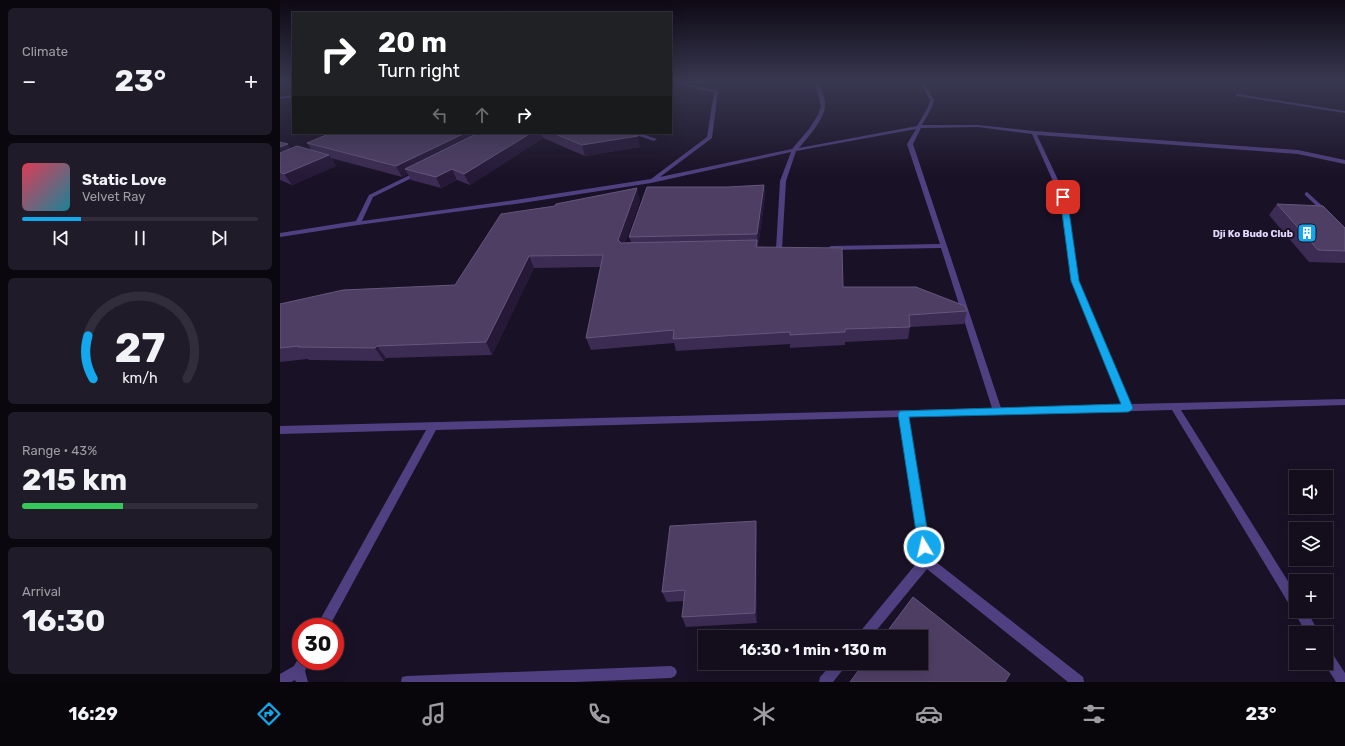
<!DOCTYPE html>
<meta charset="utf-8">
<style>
:root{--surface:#130d1c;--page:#201b29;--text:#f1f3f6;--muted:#9d9ca3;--line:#322d3b;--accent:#13a8ed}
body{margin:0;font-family:Rubik,sans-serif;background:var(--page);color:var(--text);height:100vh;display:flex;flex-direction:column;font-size:15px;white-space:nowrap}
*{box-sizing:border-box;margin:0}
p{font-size:13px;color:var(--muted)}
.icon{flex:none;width:22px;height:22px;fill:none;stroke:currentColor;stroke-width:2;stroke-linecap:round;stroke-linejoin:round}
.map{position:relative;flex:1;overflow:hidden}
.drawer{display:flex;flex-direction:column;gap:8px;padding:8px;background:#0a070f;width:280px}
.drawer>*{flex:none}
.banner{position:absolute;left:12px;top:12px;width:380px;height:122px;border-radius:0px;box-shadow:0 4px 16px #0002,0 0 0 1px var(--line);background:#202124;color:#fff;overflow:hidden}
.tools{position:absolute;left:1009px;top:470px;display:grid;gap:8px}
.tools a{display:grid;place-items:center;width:44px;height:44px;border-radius:0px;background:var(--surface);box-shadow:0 4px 16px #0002,0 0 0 1px var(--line);font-size:20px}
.speed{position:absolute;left:12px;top:618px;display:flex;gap:8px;font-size:20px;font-weight:700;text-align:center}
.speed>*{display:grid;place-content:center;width:52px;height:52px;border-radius:50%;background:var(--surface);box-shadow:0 4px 16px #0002,0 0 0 1px var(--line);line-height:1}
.speed .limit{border:6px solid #d22;background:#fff;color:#111}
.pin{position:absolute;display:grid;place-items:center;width:34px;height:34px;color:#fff;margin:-17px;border-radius:8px;box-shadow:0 2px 6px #0006}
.me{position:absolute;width:44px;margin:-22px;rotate:351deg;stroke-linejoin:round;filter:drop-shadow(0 0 3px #0008)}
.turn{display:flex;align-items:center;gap:14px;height:84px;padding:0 20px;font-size:18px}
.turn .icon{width:52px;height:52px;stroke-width:2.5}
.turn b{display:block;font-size:28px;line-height:34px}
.lanes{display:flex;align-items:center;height:38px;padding:0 20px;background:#0003;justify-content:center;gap:20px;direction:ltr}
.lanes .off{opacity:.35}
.big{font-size:30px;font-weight:700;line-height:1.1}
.drawer .tile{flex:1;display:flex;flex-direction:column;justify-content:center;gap:6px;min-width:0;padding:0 14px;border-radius:6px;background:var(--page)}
.drawer .dial{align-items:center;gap:0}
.dial svg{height:104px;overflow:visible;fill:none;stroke:var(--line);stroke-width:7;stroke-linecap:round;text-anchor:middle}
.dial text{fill:var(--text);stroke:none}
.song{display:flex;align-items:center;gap:12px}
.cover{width:48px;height:48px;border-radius:6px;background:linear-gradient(135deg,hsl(350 70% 55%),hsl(190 70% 35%))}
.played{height:4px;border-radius:2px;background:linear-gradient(90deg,var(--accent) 25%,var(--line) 25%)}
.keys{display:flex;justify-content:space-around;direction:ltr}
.heat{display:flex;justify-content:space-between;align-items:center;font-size:22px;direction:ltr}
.charge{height:6px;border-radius:3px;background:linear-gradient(90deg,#34c759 43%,var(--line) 0)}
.trip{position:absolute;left:418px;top:630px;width:230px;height:40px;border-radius:0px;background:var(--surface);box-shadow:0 4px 16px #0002,0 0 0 1px var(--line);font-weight:700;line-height:40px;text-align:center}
.tabs{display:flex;height:64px;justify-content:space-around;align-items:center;background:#08050b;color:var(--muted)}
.tabs .icon{width:28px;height:28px}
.tabs .selected{color:var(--accent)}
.tabs b{font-size:18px;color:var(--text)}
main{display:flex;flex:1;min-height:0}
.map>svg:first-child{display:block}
</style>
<main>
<section class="drawer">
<div class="tile"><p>Climate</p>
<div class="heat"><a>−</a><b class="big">23°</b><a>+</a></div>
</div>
<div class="tile">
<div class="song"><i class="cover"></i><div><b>Static Love</b><p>Velvet Ray</p></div></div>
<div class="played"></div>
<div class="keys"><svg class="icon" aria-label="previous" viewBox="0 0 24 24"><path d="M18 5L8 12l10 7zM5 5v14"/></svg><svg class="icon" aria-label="pause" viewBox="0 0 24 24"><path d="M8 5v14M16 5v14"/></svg><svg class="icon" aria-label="next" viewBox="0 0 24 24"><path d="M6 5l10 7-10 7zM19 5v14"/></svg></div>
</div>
<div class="tile dial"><svg viewBox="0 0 100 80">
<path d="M14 69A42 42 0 1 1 86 69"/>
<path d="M14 69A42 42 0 0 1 10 36" stroke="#13a8ed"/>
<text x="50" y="56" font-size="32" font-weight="700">27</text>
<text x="50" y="72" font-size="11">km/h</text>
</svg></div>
<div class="tile"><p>Range · 43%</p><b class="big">215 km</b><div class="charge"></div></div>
<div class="tile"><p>Arrival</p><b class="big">16:30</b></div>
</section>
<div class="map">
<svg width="1065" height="682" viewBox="0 0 1065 682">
<rect width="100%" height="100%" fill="#191125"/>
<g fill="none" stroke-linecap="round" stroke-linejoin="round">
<path fill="#504081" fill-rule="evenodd" d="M391,82H397L438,91L432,138L380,177L512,149L529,129L538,115L541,106L535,82H539C541,89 546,100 545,107C543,121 528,137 519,148L637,126L648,107L650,100L640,82H644L654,100L652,107L642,125H698L754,131L1018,150L1065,160V164L1018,154L757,135L786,197L799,281L851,404L1065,399V405L901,410L1016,594V611H1027L1039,633H1026L1016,615L1014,610L1012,609L892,410L629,417L651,558L803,677L804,682H788L647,569L591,637H577L579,633L640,559L620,417L156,430L49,627H36L146,430L0,434V426L712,408L661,248L551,250L548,248L551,246L660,244L627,144L636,129L516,151L506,181L502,249L499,251L496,249L500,181L511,152L371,183L242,203L78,225L0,237V233L76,221L89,195L138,171L141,173L140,174L93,197L82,221L242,199L371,179L427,137L434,92L391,83ZM698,127L752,134L780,197L791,281L842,404L721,408L633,144L641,128Z
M958,94L1065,111V113L956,96V94Z
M13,95V97L0,99V97Z
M350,133H359L377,139L374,141Z
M1027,192L1049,212V214H1045L1025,195V193Z
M1046,648L1050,650L1065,673V682H1056L1044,663H1046Z
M21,656V661H29L25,671L28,682H16L15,680L11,682H0V674L14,666L19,657Z
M553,663H567L565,667L553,682H539L540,677Z
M391,666L395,668L397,672L395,676L391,678L296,682H121L122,677L127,676Z"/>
</g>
<path fill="#3c2b52" d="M51,133H348L360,147L305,156L263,138L190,185L177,180L161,188L131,180L128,174L122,177L51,158L56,166L12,185L0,180V142L11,149L32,151L27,143Z
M484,185L485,197L478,246H477V247L563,287L687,311L684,324L630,327L628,339L565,342V345L510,348V344L396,351L394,343L311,350L306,338L320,267L254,268L212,355L106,358L104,361L29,360L28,359L0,362V304L175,285L360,200L345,243L351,242L349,237L448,187Z
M997,204L1065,228V263L1029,262L989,215Z
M477,533V623L406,627L402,617L404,601L387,602L382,592Z"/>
<path fill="#261938" d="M185,133H211L125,169L128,174L122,177L116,166Z
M251,133H262L263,138L190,185L184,174Z
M358,136L360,147L305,156L302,145Z
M8,144L15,154L0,161V147Z
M49,155L56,166L12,185L4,174Z
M172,169L177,180L161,188L156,177Z
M484,185L485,197L478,246L477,234Z
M357,188L360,200L342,252L338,240Z
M249,256L254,268L212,355L206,342Z
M97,346L106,358L104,361L95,348Z
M476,521L477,533V623L475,613Z"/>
<path fill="#4e3e64" stroke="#65567c" d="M51,133H185L116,166L27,143Z
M198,133H251L184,174L172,169L156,177L125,169Z
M273,133H348L358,136L302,145Z
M0,142L8,144L0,147Z
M17,146L49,155L4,174L0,172V153Z
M484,185L477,234L349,237L367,187H448Z
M357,188L338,240L341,243L477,240L476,247L562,248L563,287H636L685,306L687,311L629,315L630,327L565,329V332L510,335V332L393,339L394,330L306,338L323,255L249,256L206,342L97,346L95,348L18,347L19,346L0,348V304L63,290L175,285L221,214L275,206L276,204Z
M997,204L1043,206L1065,228V251L1038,250Z
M476,521L475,613L402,617L405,590L382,592L390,526Z
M633,597L730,674L725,682H570L584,663H641V637H603Z"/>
<linearGradient id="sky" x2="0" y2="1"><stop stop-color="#0e0914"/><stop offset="0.46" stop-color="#383851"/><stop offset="1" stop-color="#383851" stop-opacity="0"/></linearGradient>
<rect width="1065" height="177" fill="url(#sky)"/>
<path fill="#13a8ed" stroke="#0c6d9a" d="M783,195L787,197L799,281L853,408L852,410L848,412L629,417L650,547L648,551L644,553L639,551L618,414L620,411L841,404L791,281L780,197Z"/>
<defs>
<g id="building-square" transform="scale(1)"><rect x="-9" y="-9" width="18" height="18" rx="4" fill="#13a8ed" stroke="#191125"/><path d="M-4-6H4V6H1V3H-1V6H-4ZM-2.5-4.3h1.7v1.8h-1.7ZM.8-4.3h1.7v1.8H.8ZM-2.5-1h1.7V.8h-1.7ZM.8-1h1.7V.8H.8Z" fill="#fff"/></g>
</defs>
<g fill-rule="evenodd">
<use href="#building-square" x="1027" y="233"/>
</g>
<g text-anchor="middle" stroke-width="4" stroke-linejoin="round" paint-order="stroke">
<g font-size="10" font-weight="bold" fill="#e4d8fc" stroke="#191125" text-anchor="end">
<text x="1013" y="237">Dji Ko Budo Club</text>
</g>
</g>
</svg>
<div class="tools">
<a><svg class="icon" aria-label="sound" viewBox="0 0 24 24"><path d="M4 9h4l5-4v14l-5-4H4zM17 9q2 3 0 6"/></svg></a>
<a><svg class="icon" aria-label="layers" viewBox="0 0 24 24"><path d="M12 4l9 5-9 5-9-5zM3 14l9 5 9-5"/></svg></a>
<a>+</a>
<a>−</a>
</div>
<div class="speed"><div class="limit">30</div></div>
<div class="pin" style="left:783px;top:197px;background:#d93025"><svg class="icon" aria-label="arrive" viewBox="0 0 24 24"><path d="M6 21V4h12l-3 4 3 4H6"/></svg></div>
<svg class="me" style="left:644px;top:547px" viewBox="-20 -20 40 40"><circle r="17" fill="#13a8ed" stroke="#fff" stroke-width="3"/><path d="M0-11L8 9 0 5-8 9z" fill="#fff"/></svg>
<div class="trip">16:30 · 1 min · 130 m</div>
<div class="banner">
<div class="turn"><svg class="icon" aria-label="right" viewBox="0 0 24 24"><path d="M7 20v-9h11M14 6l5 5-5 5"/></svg><div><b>20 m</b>Turn right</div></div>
<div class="lanes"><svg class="icon off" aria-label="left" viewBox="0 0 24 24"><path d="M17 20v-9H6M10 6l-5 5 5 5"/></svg><svg class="icon off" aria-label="ahead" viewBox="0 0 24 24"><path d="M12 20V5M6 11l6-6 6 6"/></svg><svg class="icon" aria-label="right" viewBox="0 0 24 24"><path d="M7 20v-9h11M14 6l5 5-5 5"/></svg></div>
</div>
</div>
</main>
<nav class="tabs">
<b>16:29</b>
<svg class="icon selected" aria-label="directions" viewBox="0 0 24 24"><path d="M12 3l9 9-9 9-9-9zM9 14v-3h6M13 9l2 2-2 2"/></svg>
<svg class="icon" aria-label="music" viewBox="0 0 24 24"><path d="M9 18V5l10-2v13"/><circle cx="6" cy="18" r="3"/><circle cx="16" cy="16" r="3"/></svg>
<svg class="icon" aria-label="phone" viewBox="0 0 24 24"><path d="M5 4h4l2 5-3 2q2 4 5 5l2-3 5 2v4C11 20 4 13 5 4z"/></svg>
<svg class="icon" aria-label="climate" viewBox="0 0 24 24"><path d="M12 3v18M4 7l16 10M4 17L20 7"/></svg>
<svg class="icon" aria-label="car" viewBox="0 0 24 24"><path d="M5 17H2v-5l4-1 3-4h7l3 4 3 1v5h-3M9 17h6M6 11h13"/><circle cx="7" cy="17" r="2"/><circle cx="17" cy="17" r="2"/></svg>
<svg class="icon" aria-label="filters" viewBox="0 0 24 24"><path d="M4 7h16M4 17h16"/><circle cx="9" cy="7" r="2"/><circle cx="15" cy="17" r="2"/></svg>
<b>23°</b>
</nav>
